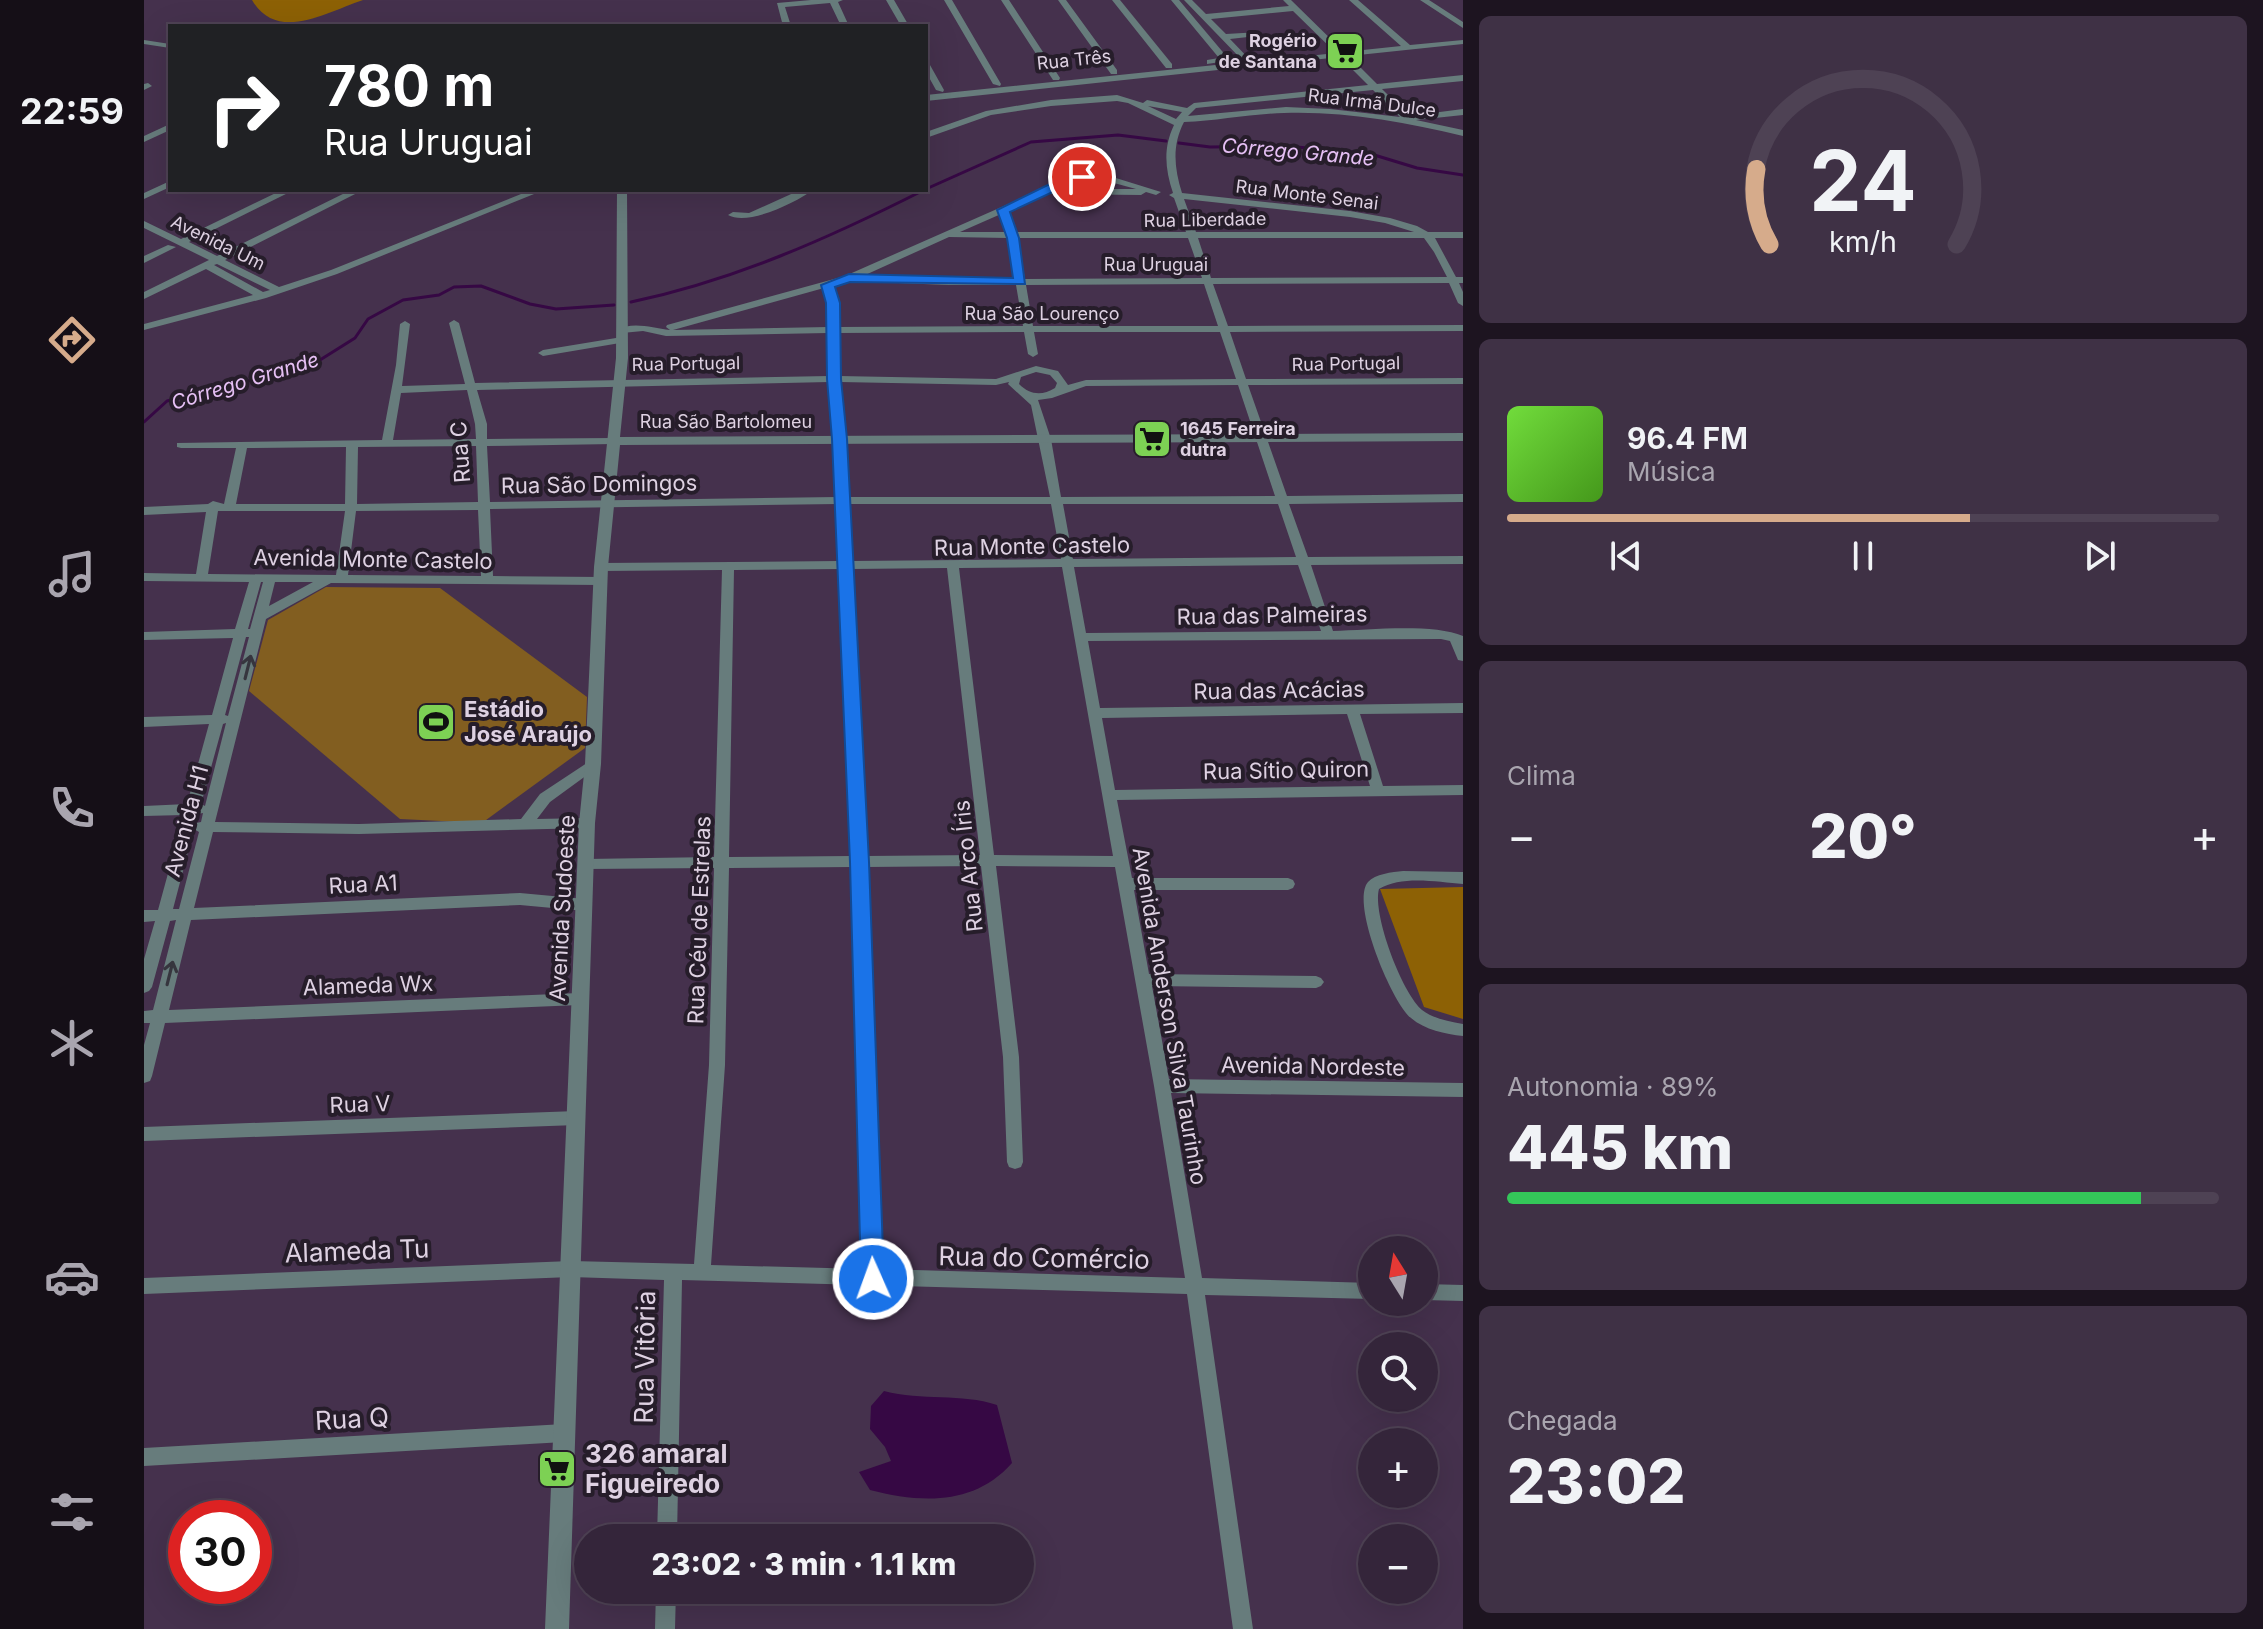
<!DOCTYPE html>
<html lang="pt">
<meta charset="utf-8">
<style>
:root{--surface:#34253a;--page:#3f3145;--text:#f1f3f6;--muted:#a9a5af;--line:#4e4254;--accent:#d6ab8b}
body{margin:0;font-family:Inter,sans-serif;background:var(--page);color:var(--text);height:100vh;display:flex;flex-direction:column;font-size:30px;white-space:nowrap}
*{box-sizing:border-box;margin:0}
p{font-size:26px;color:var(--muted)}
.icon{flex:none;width:44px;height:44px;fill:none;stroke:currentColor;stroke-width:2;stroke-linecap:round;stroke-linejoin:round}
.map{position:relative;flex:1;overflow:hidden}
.side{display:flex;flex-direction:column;gap:16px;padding:16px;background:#1d1420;width:800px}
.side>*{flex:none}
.banner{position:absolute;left:24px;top:24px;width:760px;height:168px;border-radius:0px;box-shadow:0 8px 32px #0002,0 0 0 2px var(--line);background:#202124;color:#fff;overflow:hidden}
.needle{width:52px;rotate:349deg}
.controls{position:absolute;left:1214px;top:1236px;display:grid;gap:16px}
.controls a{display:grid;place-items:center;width:80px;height:80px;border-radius:50%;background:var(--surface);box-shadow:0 8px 32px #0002,0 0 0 2px var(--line);font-size:40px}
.speed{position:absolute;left:24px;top:1500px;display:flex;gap:16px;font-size:40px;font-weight:700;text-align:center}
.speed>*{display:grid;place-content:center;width:104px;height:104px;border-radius:50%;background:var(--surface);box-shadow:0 8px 32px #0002,0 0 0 2px var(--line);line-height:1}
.speed .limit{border:12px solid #d22;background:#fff;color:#111}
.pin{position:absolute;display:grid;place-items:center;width:68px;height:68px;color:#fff;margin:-34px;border:4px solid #fff;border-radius:50%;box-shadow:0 2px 8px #0007}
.me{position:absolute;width:88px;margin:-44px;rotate:358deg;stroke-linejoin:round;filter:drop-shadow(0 0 6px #0008)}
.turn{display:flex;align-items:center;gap:28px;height:168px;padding:0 24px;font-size:36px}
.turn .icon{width:104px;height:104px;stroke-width:2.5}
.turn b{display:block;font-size:56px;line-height:68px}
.big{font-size:60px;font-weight:800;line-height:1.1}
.side .widget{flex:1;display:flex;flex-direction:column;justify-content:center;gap:12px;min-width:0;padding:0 28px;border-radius:12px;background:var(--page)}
.side .dial{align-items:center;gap:0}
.dial svg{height:208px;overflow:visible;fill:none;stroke:var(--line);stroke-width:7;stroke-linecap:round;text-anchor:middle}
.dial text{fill:var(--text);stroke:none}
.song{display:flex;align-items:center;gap:24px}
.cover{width:96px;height:96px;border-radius:12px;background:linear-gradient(135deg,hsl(100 70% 55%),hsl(100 70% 35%))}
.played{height:8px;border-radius:4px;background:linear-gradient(90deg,var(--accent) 65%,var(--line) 65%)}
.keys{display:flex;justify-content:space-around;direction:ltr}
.heat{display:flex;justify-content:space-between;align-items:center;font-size:44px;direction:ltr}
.charge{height:12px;border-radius:6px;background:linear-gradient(90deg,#34c759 89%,var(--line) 0)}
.trip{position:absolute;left:430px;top:1524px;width:460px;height:80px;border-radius:40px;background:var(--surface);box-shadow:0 8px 32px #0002,0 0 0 2px var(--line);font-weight:800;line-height:80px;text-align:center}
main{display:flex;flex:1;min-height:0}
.menu{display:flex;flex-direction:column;width:144px;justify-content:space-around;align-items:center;background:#150f17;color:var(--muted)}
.menu .icon{width:56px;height:56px}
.menu .current{color:var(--accent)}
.menu b{font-size:36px;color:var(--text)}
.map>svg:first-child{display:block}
</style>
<main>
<nav class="menu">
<b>22:59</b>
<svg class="icon current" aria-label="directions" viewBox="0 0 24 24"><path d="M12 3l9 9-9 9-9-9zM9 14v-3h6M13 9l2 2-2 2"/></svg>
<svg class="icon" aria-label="music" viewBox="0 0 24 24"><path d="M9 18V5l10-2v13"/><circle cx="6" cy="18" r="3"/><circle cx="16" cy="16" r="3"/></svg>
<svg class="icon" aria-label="phone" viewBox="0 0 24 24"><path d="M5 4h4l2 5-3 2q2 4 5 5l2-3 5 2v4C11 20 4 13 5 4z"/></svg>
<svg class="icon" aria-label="climate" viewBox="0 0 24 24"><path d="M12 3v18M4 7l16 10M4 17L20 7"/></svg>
<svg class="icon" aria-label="car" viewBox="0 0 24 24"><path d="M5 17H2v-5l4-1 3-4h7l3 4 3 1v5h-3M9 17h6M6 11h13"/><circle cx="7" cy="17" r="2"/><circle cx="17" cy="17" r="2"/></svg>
<svg class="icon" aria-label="filters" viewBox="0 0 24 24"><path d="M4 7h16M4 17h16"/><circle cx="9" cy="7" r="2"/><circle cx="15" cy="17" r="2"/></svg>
</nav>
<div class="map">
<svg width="1319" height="1629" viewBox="0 0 1319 1629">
<rect width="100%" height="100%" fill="#45314d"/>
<path fill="#825e20" d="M182,587L296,588L443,697L441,748L338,823L256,819L105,691L124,620Z"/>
<path fill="#8d6105" d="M108,0H219C183,12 133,43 108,0Z
M1319,887V1019L1280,1007L1236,889Z"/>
<path fill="#360844" d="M740,1391C778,1401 817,1393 853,1405L868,1463C830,1506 777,1503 726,1490L715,1472L747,1461L741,1447L726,1429L727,1406Z"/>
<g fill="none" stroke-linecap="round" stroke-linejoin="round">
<path stroke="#360844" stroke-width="3" d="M1035,143L1066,147L1142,146L1227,154L1273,168L1319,175
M782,189L887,142L974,135L1022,141
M487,302C591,280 685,238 780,190
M0,422L23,401L168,365L211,338L224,319L259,300L295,295L310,287L337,286L386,304L412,309L470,305"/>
<path fill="#677c7c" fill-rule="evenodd" d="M667,0H699L694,2L705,26H697L686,3L641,7L647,26H639L633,3Z
M742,0H750L765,26H757Z
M800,0H808L857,84L856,86L849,84Z
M857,0H865L916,78L915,80H909Z
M914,0H922L973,70V74H967Z
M968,0H976L1028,64V68H1022Z
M1027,0H1035L1083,57V61L1063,64V60L1075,58Z
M1040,0H1048L1062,14L1145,6L1139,0H1147L1200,52L1257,46L1205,0H1214L1266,45L1319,40V44L1205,56L1233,84L1319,75V81L1238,89L1265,116L1319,109V115L1272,120L1319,130V136C1261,122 1200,111 1140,113C1106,114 1073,121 1040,122C1028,145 1030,168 1038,193L1206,211L1246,218L1273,226L1284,232H1319V238H1291L1312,277H1319V283H1315L1319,292V306L1314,303L1305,283L1069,284L1084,326L1319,325V331L1086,332L1102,379L1319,378V384L1104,385L1143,496L1319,494V502L1145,504L1164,557L1319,556V564L1167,565L1189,631C1224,630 1289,623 1319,636V661L1314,660L1306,641L1297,639L944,641L956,708L1319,703V713L1216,714L1239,786L1319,785V795L973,800L988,878H1144L1149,880L1151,884L1149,888L1144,890H990L1005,974L1172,976L1177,978L1180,982L1177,986L1172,988L1008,986L1025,1079L1319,1083V1097L1027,1093L1058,1278L1228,1283V1299L1061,1295L1109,1629H1089L1043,1294L538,1280L533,1538H513L520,1280L427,1277L0,1294V1278L427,1261L550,1264L565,1065L570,868L442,869L437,868L435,864L437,860L442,859L570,857L578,570L457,571L451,567L457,563L695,561L693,504L346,509L349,576L457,577L463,581L457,585L187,583L122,619L71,822L215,824L377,819L396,794L449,759L456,764L454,767L406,802L393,819L443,818L450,823L443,828L215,834L69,832L50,908L376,893L441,899L446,901L448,905L446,909L441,911L376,905L47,920L25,1010L435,993L440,995L443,999L440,1003L435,1005L21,1023L8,1076L6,1081L0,1083V1045L6,1023H0V1011L9,1010L32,920L26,921L8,987L5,991L0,993V959L11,921L0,922V910H14L40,815L0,816V806L43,804L65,724L0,727V717L68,715L89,638L0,640V632L91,629L105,582L0,581V573L52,574L62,512L0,515V507L64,504L69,501L80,504L92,448H37L33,447V443L238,440L252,365L256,324L261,321L266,324L258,386L321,384L305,323L310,320L315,323L331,383L685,376L684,333L522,336L499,331L478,333L473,330C489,321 508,328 526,330L522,327L523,325L701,276L930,175L959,174L1017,192L1012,195L1002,192L997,195L901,194L865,210L872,232H1042L1030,198L1025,195L1029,193C1021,169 1019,148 1030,125L984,103L973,101L907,106L847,115L782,138V132L842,111L907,100L973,95L999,103L1003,100L1043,108L1050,103L1224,85L1196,57L782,101V95L1100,62ZM1149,11L1192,53L1108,62L1086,39L1113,36H1116V32L1082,34L1067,19ZM1229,90L1256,117L1186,109L1142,107L1044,116L1052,108ZM1004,106L1038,112L1032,119ZM959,180L992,189H912L932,181ZM1040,199L1206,217L1241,223L1270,232H1052ZM857,214L862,232H816ZM805,237L864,238L871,279L719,276ZM874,238H1044L1058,278L881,279ZM1054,238H1280L1290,252L1303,277L1067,278ZM705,281L804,285H872L879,326L694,327V303L689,285ZM1060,284L1074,326H889L882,285ZM680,288L684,303V327L529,330ZM880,332L884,354L889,357L894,354L890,332H1076L1092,379L942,380L924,385L914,371L892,366L852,379L695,376V333ZM892,372L906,375L913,383L911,388C898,396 886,395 875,384L877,377ZM685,382L693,497L346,502L343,446L470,444L476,441L470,438L343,439V424L333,390ZM696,382L852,385L865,382L864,384L887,405L906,497H704ZM1094,385L1131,496L917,497L907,439L894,400L908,398L942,386ZM323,390L331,424L332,439L249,440L257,393ZM332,446L334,502L213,504L214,447ZM202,447L201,504H92L103,448ZM705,504H907L917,559L708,561ZM919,504H1134L1152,557L929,559ZM334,510L337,576L204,575L212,511ZM74,511H201L192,575L64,574ZM1154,565L1177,631L942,633L930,567ZM918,567L969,856L850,855L815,568ZM803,568L836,855L722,856L708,569ZM696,569L708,856L585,857L590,570ZM117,582H119L106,629H104ZM131,582H169L125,606ZM102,637H105L84,716L81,715ZM1203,714L1226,786L971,790L958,718ZM82,723L61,806L57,804L79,724ZM59,813L57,822L52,823L54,814ZM50,829L55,832L35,909H29ZM837,866L859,1057L863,1162L865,1167L871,1169L877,1167L879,1162L875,1057L852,866L971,867L1010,1086L1041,1278L737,1269L722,867ZM708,867L720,1269L567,1265L581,1065L585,868Z
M1276,0H1285L1319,22V28Z
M0,40L26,44V48L0,44Z
M782,63L786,65L800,90L799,92L792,90L782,72Z
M0,84L4,83L8,86L0,90Z
M26,124V130L0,142V136Z
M26,181V187L0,199V193Z
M138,190H150L45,242L73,256L207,190H219L81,260L135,287L187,270L387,190H400L193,274L122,298L0,330V324L109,295L62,269L0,299V292L65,260L0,228V221L37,239ZM73,264L126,290L119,292L70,265Z
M656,190H669C651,203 604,226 584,215L589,212L605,213Z
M24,245L32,247L0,263V256Z
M478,337L482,338V342L399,356L394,353L399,350Z
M1259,871L1319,872V884C1293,882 1258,875 1235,889C1228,914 1258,993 1278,1010C1290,1019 1304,1021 1319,1024V1036C1301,1034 1281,1030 1267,1018C1248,1003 1206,903 1224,882C1231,874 1248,872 1259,871Z
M433,1111L439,1113L441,1118L439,1123L433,1125L0,1141V1127Z
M1280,1284L1319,1285V1301L1280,1300Z
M420,1424L427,1426L429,1433L427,1440L420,1442L0,1466V1448Z
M512,1590H532L531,1629H511Z"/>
<path fill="#677c7c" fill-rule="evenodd" d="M473,190H483L484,358L476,437L1319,433V441L476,445L464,567L457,764L451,823L425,1629H401L435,823L441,764L450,567L472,358Z"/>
</g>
<defs><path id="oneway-shaft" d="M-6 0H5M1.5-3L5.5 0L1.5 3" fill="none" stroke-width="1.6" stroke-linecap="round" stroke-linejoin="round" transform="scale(2)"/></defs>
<g stroke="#36353e">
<use href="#oneway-shaft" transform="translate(104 667) rotate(-76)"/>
<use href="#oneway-shaft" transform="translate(26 973) rotate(-76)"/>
</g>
<path fill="#1a73e8" stroke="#114b97" stroke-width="2" d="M938,173L944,177L942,179L928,183L866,212L875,238L881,284L706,282L691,287L696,303L697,379L703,439L725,862L740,1279L737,1287L729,1290L721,1287L717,1279L706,862L688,439L683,379L682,303L677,285L705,274L869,278L863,238L853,210L920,177Z"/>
<defs>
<g id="supermarket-square" transform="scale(2)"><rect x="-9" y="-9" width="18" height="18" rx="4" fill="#7dd154" stroke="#261d2a"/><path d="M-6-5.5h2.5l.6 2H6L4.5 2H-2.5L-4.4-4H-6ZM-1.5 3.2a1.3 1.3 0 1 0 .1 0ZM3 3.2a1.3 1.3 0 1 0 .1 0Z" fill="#111"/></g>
<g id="stadium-square" transform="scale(2)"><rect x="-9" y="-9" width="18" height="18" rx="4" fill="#7dd154" stroke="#261d2a"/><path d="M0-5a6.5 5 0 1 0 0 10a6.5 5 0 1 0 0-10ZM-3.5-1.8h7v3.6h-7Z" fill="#111"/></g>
</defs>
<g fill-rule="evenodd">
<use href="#supermarket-square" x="1201" y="51"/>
<use href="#supermarket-square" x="1008" y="439"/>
<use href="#stadium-square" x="292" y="722"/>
<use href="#supermarket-square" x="413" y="1469"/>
</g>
<g text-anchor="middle" stroke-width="8" stroke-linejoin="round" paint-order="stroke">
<g font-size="18" font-weight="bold" fill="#ded1e2" stroke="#261d2a" text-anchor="end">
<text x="1173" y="47">Rogério<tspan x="1173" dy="21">de Santana</tspan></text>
<text x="1036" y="435" text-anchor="start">1645 Ferreira<tspan x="1036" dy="21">dutra</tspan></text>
</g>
<g font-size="18" fill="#ded1e2" stroke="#261d2a">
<text transform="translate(930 60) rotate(-6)" y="6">Rua Três</text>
<text transform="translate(1228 103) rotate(7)" y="6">Rua Irmã Dulce</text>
<text transform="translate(1163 195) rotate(7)" y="6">Rua Monte Senai</text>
<text transform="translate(1061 220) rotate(-1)" y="6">Rua Liberdade</text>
<text transform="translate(74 243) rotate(26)" y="6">Avenida Um</text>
<text x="1012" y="271">Rua Uruguai</text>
<text x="898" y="320">Rua São Lourenço</text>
<text transform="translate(542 364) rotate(-1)" y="6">Rua Portugal</text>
<text transform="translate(1202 364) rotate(-1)" y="6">Rua Portugal</text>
<text x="582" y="428">Rua São Bartolomeu</text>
</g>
<g font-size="20" font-style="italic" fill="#e6c0f5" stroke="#261d2a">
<text transform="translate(1154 152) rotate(5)" y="7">Córrego Grande</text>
<text transform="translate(101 381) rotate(-17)" y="7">Córrego Grande</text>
</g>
<g font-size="22" fill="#ded1e2" stroke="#261d2a">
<text transform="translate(316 452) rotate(-94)" y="8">Rua C</text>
<text transform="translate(455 484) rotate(-1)" y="8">Rua São Domingos</text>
<text transform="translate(888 546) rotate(-1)" y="8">Rua Monte Castelo</text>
<text transform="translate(229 559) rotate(1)" y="8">Avenida Monte Castelo</text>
<text transform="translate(1128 615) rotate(-1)" y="8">Rua das Palmeiras</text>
<text transform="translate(1135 690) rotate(-1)" y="8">Rua das Acácias</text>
<text transform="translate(1142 770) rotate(-1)" y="8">Rua Sítio Quiron</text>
<text transform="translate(42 821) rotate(-75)" y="8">Avenida H1</text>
<text transform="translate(824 866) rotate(-96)" y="8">Rua Arco Íris</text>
<text transform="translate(219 884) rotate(-3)" y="8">Rua A1</text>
<text transform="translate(418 908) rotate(-87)" y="8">Avenida Sudoeste</text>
<text transform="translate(555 920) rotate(-88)" y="8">Rua Céu de Estrelas</text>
<text transform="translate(224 985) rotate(-2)" y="8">Alameda Wx</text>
<text transform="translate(1026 1016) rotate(80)" y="8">Avenida Anderson Silva Taurinho</text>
<text transform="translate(1169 1066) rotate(1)" y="8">Avenida Nordeste</text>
<text transform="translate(216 1104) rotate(-2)" y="8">Rua V</text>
</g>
<g font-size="22" font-weight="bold" fill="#ded1e2" stroke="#261d2a" text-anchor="start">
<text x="320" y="717">Estádio<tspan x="320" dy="25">José Araújo</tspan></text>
</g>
<g font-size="26" fill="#ded1e2" stroke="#261d2a">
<text transform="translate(213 1251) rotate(-2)" y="9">Alameda Tu</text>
<text transform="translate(900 1258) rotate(1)" y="9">Rua do Comércio</text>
<text transform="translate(501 1357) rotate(-89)" y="9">Rua Vitôria</text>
<text transform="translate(208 1419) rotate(-3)" y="9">Rua Q</text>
</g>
<g font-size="26" font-weight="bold" fill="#ded1e2" stroke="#261d2a" text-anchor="start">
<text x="441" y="1463">326 amaral<tspan x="441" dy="30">Figueiredo</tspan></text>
</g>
</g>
</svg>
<div class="controls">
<a><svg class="needle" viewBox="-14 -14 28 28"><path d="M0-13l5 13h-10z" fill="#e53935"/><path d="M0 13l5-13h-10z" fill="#a9a5af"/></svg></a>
<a><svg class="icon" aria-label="search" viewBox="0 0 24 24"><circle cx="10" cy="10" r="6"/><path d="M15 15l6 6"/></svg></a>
<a>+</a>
<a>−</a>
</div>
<div class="speed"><div class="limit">30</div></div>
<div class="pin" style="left:938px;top:177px;background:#d93025"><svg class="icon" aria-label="arrive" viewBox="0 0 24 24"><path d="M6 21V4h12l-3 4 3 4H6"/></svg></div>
<svg class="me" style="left:729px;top:1279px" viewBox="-20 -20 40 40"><circle r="17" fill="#1a73e8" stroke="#fff" stroke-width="3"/><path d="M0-11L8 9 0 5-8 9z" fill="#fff"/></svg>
<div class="trip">23:02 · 3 min · 1.1 km</div>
<div class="banner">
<div class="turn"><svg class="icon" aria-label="right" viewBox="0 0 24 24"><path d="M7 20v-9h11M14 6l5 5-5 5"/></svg><div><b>780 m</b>Rua Uruguai</div></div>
</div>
</div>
<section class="side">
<div class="widget dial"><svg viewBox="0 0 100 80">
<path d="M14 69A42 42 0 1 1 86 69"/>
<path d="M14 69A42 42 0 0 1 9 40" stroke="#d6ab8b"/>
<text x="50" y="56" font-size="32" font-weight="700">24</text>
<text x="50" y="72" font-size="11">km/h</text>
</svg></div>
<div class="widget">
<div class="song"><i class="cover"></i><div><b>96.4 FM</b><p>Música</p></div></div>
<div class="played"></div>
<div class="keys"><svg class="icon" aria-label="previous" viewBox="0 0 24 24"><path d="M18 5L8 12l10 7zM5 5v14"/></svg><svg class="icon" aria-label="pause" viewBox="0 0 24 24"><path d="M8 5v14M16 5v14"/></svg><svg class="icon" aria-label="next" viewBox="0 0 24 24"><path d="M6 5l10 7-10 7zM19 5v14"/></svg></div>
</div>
<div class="widget"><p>Clima</p>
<div class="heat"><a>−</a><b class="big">20°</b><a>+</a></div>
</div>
<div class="widget"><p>Autonomia · 89%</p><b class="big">445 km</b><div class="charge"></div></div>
<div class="widget"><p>Chegada</p><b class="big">23:02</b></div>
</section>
</main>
